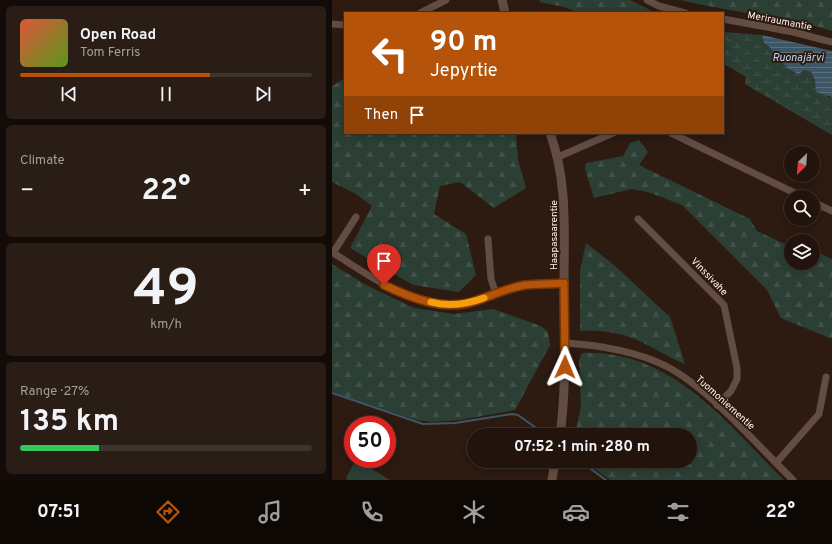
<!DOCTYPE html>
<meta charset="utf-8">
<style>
:root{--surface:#22140d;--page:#2a1d16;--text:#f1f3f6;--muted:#a29e9d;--line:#3f332e;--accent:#b45309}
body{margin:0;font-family:Overpass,sans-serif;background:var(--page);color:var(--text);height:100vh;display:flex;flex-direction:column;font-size:15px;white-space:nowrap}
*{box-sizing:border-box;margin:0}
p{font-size:13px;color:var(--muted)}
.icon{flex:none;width:22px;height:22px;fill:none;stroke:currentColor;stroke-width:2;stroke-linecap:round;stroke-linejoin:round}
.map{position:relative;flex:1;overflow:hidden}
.details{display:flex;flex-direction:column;gap:6px;padding:6px;background:#130b07;width:332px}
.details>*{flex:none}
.top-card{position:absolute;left:12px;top:12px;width:380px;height:122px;border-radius:0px;box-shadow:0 2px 10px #0003,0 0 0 1px var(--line);background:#b45309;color:#fff;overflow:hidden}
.needle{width:26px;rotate:205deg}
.tools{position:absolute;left:452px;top:146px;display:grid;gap:8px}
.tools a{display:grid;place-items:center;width:36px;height:36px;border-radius:50%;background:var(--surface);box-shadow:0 2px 10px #0003,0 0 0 1px var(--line);font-size:20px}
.speed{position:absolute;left:12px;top:416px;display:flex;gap:8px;font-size:20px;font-weight:700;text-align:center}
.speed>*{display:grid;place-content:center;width:52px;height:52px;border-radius:50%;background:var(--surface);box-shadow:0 2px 10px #0003,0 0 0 1px var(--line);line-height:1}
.speed .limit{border:6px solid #d22;background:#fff;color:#111}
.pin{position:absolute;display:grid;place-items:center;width:34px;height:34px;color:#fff;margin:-41px -17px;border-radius:50% 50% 50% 0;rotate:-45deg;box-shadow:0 0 4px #0007}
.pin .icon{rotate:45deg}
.me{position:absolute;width:44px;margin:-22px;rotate:1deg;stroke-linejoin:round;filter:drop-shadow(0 0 3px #0008)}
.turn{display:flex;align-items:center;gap:14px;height:84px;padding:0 20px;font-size:18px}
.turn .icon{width:52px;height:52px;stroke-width:2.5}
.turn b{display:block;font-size:28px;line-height:34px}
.then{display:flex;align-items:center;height:38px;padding:0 20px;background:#0003;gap:8px;font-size:15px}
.big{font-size:30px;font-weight:700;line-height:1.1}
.details .widget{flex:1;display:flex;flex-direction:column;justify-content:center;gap:6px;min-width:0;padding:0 14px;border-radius:6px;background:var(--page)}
.details .dial{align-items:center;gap:0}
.dial b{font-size:52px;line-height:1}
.song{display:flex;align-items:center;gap:12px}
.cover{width:48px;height:48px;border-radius:6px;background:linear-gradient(135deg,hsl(10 70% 55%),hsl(90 70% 35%))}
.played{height:4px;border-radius:2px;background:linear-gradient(90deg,var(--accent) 65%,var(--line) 65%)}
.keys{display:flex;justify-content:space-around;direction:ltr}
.heat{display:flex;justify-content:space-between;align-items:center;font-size:22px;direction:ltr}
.charge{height:6px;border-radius:3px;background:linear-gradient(90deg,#34c759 27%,var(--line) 0)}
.trip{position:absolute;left:135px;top:428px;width:230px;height:40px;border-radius:20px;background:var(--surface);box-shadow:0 2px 10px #0003,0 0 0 1px var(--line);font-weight:700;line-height:40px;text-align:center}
.menu{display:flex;height:64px;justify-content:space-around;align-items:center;background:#0e0805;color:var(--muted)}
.menu .icon{width:28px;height:28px}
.menu .current{color:var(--accent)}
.menu b{font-size:18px;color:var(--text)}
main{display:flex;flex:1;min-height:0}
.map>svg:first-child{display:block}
</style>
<main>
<section class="details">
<div class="widget">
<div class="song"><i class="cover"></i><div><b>Open Road</b><p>Tom Ferris</p></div></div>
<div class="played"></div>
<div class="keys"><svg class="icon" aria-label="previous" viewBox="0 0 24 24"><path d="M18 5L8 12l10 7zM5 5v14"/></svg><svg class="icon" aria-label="pause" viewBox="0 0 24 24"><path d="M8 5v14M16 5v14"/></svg><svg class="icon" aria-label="next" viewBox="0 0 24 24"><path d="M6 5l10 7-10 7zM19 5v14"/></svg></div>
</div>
<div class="widget"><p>Climate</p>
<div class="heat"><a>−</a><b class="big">22°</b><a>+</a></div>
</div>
<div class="widget dial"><b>49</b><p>km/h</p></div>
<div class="widget"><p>Range · 27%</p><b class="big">135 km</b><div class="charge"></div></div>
</section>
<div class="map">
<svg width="500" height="480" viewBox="0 0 500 480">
<defs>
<pattern id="forest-firs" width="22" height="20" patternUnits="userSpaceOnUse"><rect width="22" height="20" fill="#2b3f35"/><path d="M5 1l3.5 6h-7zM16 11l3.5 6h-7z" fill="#405249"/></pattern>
<pattern id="wetland-marsh" width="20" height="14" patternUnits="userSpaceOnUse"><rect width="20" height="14" fill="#2b3f35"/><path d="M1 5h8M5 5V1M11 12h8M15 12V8" fill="none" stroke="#405249"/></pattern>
<pattern id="water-rules" width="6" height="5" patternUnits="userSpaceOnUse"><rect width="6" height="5" fill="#3e5767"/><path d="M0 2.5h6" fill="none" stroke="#5b6f7d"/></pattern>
</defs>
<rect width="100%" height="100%" fill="#2d1a11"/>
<path fill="url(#forest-firs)" d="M208,0H298L324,13H248L232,7L208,2Z
M349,0H500V31C450,15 399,13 349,0Z
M13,78V133H184L186,160L194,188L162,208L128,182L108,186L102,214L134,234L144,275L127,292L81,285L18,248L40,206L24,194L0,182V86Z
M307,140L316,152L307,165L418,219L425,231L459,247V263H481V250L500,259V339L449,318L435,290L350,205L316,192L299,189L262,198L253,169L254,163L291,156L298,143Z
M254,243L282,265L338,317L353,364C335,357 320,346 303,339C285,332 266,330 248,331V271Z
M0,264L34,285L82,308L122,314L161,309L209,326L216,332L218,345L183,410L128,420L100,422L84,420L0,392Z
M250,353C340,349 395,424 452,480H278L252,461H358V435H243L249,406L247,360Z"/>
<path fill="url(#wetland-marsh)" d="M391,32L430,35L432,43C443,50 451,63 462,73L472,70L479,72L483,80L496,97H500V135L413,84L414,77L391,63Z"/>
<path fill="#2b3f35" d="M22,463H30L58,480H15L14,478Z"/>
<path fill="url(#water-rules)" d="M430,35L500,51V97L484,92L483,80L479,72L472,70L467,74C451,70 445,51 432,43Z"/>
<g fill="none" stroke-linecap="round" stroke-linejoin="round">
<path stroke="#3e5767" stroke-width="2" d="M0,393L91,424L123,423L180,414L186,415L214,435
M248,461L274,480"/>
<path stroke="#634c41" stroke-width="7" d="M315,0L327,6L353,13
M88,13L114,0
M391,19L461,32L500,42
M0,24L13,25
M339,133L471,197
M226,157L281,133
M481,202L500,211
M306,219L392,305L405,368V379L399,391L385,405
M156,239L159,279L164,294
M0,252C40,278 86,312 137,303C155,300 172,290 190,286C203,283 219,284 232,283
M1,253L24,217
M233,343C267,345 303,351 334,366C378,389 425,445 461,480
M444,463L487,414L494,377"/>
<path stroke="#634c41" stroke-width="9" d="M170,0L173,13
M218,133C236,182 232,232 232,283C232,334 235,385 228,435
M220,480L223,461"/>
</g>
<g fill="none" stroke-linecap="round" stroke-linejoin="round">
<g stroke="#753606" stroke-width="10">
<path id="route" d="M52,285C77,297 111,311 140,302C157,297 174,288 193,285C206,284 219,284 232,283L233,367"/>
</g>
<use href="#route" stroke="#b45309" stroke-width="7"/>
<path stroke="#f59e0b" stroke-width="7" d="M99,302C117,307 135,304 152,298"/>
</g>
<g text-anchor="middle" stroke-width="4" stroke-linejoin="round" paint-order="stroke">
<g font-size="10" fill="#fff0ea" stroke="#2d1a11">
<text transform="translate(448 20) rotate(11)" y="4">Meriraumantie</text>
<text transform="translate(221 235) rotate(-90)" y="4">Haapasaarentie</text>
<text transform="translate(378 276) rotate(46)" y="4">Vinssivahe</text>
<text transform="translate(394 402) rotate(42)" y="4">Tuomoniementie</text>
</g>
<g font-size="11" font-style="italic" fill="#b5ddf9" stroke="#2d1a11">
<text x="466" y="61">Ruonajärvi</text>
</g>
</g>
</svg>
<div class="tools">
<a><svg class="needle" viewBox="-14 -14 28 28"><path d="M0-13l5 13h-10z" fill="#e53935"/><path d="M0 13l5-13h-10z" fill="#a29e9d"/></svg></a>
<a><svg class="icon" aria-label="search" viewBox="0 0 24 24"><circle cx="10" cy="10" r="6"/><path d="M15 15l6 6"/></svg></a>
<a><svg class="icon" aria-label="layers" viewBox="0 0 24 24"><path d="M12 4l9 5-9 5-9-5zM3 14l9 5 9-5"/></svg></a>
</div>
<div class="speed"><div class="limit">50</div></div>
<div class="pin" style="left:52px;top:285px;background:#d93025"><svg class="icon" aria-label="arrive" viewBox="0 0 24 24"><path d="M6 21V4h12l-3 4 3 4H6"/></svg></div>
<svg class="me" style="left:233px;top:367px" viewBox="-20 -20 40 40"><path d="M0-17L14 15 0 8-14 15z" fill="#b45309" stroke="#fff" stroke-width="4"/></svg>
<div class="trip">07:52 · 1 min · 280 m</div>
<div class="top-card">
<div class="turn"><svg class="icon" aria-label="left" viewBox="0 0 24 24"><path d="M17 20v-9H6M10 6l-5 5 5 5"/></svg><div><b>90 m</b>Jepyrtie</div></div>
<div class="then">Then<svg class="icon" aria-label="arrive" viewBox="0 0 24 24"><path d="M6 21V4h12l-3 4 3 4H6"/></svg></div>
</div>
</div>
</main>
<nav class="menu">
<b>07:51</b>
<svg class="icon current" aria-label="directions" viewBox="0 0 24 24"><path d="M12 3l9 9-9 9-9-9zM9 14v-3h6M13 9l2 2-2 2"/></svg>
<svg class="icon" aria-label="music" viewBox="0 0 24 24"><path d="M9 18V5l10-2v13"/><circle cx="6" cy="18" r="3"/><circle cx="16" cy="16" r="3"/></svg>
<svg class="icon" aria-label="phone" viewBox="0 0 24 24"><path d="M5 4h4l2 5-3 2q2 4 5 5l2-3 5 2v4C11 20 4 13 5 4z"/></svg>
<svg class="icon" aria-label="climate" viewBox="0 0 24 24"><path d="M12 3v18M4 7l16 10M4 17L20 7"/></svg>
<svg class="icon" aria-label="car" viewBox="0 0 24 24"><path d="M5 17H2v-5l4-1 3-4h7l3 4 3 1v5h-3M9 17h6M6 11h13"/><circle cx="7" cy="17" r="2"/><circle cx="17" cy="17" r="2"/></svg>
<svg class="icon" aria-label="filters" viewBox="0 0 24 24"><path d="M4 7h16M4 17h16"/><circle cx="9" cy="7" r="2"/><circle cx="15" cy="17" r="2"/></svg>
<b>22°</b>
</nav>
